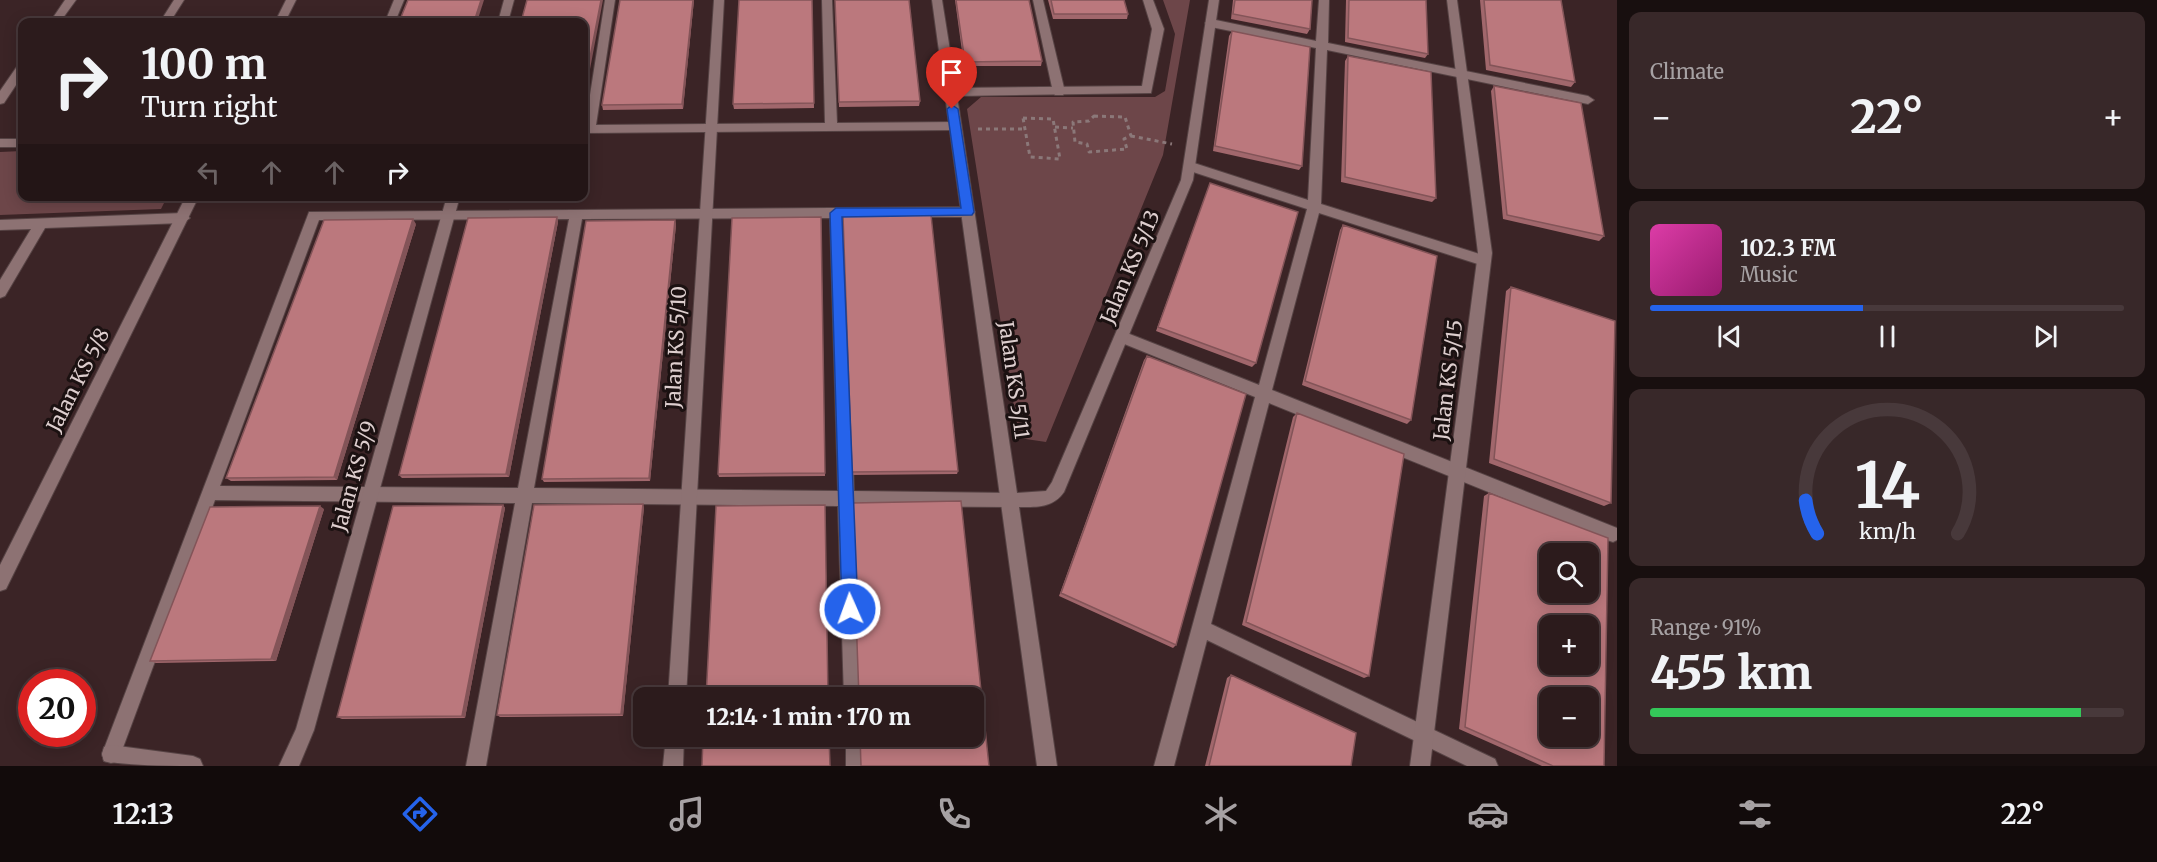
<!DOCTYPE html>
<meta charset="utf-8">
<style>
:root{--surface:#2c1b1c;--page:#382829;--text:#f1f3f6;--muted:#a6a1a3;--line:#48393b;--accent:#2563eb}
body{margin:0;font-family:Merriweather,serif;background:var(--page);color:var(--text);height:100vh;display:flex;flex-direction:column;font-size:22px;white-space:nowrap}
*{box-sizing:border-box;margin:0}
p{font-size:20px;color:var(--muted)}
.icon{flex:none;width:33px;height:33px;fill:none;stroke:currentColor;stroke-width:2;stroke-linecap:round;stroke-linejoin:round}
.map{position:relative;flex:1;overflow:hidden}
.panel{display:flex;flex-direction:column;gap:12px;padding:12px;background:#180f0f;width:540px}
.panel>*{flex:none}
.top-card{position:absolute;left:18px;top:18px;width:570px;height:183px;border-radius:12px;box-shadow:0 3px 15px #0003,0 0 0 2px var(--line);background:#2c1b1c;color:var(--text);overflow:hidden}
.buttons{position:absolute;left:1539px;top:543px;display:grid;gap:12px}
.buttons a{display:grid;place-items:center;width:60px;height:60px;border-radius:12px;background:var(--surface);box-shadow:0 3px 15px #0003,0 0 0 2px var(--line);font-size:30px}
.speed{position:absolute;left:18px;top:669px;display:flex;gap:12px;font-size:30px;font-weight:700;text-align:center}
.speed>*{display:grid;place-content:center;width:78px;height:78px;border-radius:50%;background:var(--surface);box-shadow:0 3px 15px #0003,0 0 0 2px var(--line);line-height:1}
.speed .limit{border:9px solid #d22;background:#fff;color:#111}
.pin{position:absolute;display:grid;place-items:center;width:51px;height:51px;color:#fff;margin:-62px -26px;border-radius:50% 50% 50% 0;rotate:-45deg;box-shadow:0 0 6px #0007}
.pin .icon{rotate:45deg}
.me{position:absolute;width:66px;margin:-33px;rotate:358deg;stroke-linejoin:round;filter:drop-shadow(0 0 4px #0008)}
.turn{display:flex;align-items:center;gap:21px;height:126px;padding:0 24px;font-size:27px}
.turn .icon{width:78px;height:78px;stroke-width:2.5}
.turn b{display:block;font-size:42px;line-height:51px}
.lanes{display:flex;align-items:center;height:57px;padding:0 24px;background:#0003;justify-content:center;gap:30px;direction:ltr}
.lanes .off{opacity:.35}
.big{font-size:45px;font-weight:800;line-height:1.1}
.panel .widget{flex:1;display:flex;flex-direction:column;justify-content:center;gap:9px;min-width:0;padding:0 21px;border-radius:12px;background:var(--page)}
.panel .dial{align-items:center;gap:0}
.dial svg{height:156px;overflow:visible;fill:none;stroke:var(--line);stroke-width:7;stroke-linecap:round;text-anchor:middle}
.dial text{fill:var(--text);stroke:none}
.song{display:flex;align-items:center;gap:18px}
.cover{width:72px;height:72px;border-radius:9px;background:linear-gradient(135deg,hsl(320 70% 55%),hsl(320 70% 35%))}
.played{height:6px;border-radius:3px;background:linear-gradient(90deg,var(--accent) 45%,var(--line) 45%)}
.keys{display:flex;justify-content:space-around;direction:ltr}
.heat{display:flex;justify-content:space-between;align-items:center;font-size:33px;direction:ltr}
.charge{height:9px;border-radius:4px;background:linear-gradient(90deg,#34c759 91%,var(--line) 0)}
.trip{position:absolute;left:633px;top:687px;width:351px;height:60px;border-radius:12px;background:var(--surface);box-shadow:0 3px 15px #0003,0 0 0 2px var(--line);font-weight:800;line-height:60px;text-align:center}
.dock{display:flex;height:96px;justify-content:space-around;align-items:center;background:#120b0b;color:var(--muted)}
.dock .icon{width:42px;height:42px}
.dock .current{color:var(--accent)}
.dock b{font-size:27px;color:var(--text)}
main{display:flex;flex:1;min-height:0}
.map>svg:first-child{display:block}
</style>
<main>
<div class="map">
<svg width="1617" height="766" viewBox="0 0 1617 766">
<rect width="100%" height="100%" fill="#3b2426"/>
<path fill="#6d4649" d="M1163,0H1190L1163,155L1046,442L1019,438L967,109L981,97H1155L1165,91L1175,34Z
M22,151V196L167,197L161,209L0,215V152Z"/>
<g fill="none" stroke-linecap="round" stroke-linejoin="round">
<g stroke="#564344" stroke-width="2">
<path id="service" d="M174,0H184L170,22H160Z
M394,0H404L395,22H385Z
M605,0H615L596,125L825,123L822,0H832L837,123L955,122L961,126L955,130L584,133Z
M1033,0H1043L1065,92L1063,95H1055L1053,92Z
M1319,0H1329L1328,43L1588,96L1594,100L1588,104L1327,50L1321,204L1489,257L1491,261L1484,266L1319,213L1272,390L1617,528V540L1613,542L1607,540L1269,403L1211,624L1495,759L1498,766H1467L1207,640L1174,766H1154L1255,397L1117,341L1115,337L1117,333L1122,331L1259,385L1307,209L1187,170L1185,167L1191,162L1308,200L1316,48L1211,27L1205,23L1211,19L1316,41Z
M0,139H22V147H0Z
M968,207L975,212L968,217H843L854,491L1010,493L1016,495L1018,500L1016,505L1010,507L854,506L862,698H844L838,506L532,503L486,766H466L515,503L215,500L118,761L111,763L104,761L102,754L309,212ZM830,218L838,491L534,488L582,219ZM569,219L518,488L220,486L319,220Z
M183,213L190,218L183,223L45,228L5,296L0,298V280L31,229L0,230V220Z
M846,736H864L866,766H846Z"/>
</g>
<g stroke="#564344" stroke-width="2">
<path id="minor" d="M65,0H76L60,22H50Z
M286,0H296L285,22H275Z
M504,0H514L508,22H498Z
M714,0H724L686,698H668Z
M932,0H942L956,88L1142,86L1152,29L1143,0H1153L1164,29L1151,93L957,96L1017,493L1046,491L1052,482L1181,180L1209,0H1219L1193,180L1064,492C1053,508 1037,507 1019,507L1057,766H1037Z
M1447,0H1457L1492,253L1430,766H1410L1478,253Z
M22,64V76L4,103L0,104V91L18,65Z
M186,196H199L6,589L0,591V565Z
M447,196H460L314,730L299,766H279L296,729Z
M666,736H684L683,766H663Z
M111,745L193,756L200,759L203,766C174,766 131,766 104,761L102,754L104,747Z"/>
</g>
<path stroke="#8b7879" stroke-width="3" stroke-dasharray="4 4" stroke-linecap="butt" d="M1094,116L1125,117L1131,136L1124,139L1127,149L1089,152L1087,144L1075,142L1073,122L1089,121Z
M1023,118L1053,119L1060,159L1030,157Z
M1055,127L1073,128
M978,129H1025
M1131,136L1172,144"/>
<use href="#service" fill="#8d7273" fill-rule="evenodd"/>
<use href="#minor" fill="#8d7273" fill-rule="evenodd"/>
</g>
<path fill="#a1676c" d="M620,0H694L683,109L603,110L602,105Z
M812,0L814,108L734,109L733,104Z
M835,0L920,101L919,106L839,107Z
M955,0H1029L1042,61L1041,66H964Z
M1048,0H1124L1128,14L1127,19H1053Z
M1233,0H1312L1310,29L1307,34L1231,19Z
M1346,0H1426L1428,54L1425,58L1345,42Z
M1480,0H1561L1575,82L1571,87L1486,70Z
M1232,31L1302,166L1299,170L1213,151L1229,36Z
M1348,56L1436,198L1432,202L1341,182L1345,61Z
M1494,86L1604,236L1599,241L1503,219L1491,91Z
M1210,183L1256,363L1252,367L1156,331Z
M557,217L558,222L509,477L402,478L399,475Z
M821,217L825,476L719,477L718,474Z
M675,220L676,225L650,481L544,482L542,479Z
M842,220L958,471L957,474L851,475Z
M416,224L337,480L231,481L226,478Z
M1343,225L1411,420L1407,424L1302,385L1340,230Z
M1511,287L1611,503L1604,506L1489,463L1506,291Z
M1147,356L1176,645L1173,648L1059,596L1144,360Z
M1297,413L1369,676L1364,678L1242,625L1293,417Z
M1489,493L1604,766H1542L1459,729L1484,496Z
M503,505L505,508L465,718L342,719L337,717Z
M644,507L623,716L500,717L497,715Z
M324,509L276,661L156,663L150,661Z
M1231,675L1351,766H1205L1227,678Z"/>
<path fill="#835458" d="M481,0H484L477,22H474Z
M601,0H603L584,101V89Z
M693,0H694L683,109L682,104Z
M557,217L558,222L509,477L506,474Z
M413,219L416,224L337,480L334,477Z
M675,220L676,225L650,481L649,478Z
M643,504L644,507L623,716L621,714Z
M503,505L505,508L465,718L462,716Z
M320,506L324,509L276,661L271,659Z"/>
<path fill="#bb787d" stroke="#835458" stroke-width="1.5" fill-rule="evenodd" d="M408,0H481L474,22H399Z
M527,0H601L584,89V22H521Z
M620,0H693L682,104L602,105Z
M739,0H812L814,103L733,104Z
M835,0H909L920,101L839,102Z
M956,0H1029L1042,61L965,62Z
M1051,0H1124L1128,14H1054Z
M1235,0H1312L1310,29L1233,14Z
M1349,0H1426L1428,54L1348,38Z
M1484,0H1561L1575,82L1490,65Z
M1232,31L1310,47L1302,166L1215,146Z
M1348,56L1431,72L1436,198L1345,177Z
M1494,86L1581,103L1604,236L1507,215Z
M1210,183L1298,212L1256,363L1158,327Z
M931,215L958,471L852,472L843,216Z
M557,217L506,474L399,475L468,218Z
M821,217L825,473L718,474L732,218Z
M413,219L334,477L226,478L324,220Z
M675,220L649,478L542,479L586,221Z
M1343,225L1437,256L1411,420L1305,381Z
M1511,287L1615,321L1611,503L1494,459Z
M1147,356L1246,394L1176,645L1061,593Z
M1297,413L1404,454L1369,676L1246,622Z
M1489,493L1608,538L1604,766H1553L1465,727ZM1550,554H1588V592H1550ZM1550,626H1588V664H1550ZM1550,698H1588V736H1550Z
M961,501L989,766H861L860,736H974V698H859L852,503Z
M643,504L621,714L497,715L534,505Z
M503,505L462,716L337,717L393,506Z
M825,505L828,698H706L716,506Z
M320,506L271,659L150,661L210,507Z
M1231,675L1356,733L1351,766H1209Z
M703,736H829L830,766H702Z"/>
<path fill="#2563eb" stroke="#184099" stroke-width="1.5" d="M952,105L958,109L974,212L972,215L842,217L858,609L856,615L850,617L845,615L842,609L830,213L836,208H961L947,109Z"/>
<g text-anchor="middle" stroke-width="6" stroke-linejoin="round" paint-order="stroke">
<g font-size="20" fill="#ddcece" stroke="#1b1111">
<text transform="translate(1130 267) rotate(-67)" y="7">Jalan KS 5/13</text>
<text transform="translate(676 347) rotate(-87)" y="7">Jalan KS 5/10</text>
<text transform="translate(78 380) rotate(-63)" y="7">Jalan KS 5/8</text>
<text transform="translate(1014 380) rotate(82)" y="7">Jalan KS 5/11</text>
<text transform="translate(1448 380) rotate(-83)" y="7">Jalan KS 5/15</text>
<text transform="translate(354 476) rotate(-74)" y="7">Jalan KS 5/9</text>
</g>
</g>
</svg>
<div class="buttons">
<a><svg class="icon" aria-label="search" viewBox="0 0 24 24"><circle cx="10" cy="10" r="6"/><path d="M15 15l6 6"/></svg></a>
<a>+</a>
<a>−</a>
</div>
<div class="speed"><div class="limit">20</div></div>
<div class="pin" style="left:952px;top:109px;background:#d93025"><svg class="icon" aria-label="arrive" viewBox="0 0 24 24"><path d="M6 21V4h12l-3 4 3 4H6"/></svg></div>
<svg class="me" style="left:850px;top:609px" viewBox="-20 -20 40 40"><circle r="17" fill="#2563eb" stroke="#fff" stroke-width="3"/><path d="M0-11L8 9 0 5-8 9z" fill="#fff"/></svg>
<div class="trip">12:14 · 1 min · 170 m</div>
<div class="top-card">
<div class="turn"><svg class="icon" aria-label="right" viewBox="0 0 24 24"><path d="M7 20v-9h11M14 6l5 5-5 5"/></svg><div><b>100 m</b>Turn right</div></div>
<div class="lanes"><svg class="icon off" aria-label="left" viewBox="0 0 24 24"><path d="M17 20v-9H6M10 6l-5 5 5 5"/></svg><svg class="icon off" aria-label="ahead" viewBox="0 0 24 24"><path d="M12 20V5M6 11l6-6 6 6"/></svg><svg class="icon off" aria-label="ahead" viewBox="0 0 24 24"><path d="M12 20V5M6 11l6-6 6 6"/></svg><svg class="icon" aria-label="right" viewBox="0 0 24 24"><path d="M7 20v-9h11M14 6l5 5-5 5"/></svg></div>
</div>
</div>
<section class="panel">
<div class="widget"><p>Climate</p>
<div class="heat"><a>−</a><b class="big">22°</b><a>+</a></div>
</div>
<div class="widget">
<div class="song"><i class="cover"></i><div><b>102.3 FM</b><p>Music</p></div></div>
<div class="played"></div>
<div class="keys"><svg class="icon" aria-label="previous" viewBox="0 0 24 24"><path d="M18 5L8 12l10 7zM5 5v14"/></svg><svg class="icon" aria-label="pause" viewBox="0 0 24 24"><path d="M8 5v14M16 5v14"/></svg><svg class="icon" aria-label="next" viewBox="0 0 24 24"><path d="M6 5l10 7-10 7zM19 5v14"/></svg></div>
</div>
<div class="widget dial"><svg viewBox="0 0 100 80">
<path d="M14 69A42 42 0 1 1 86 69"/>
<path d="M14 69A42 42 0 0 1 8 52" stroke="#2563eb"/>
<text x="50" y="56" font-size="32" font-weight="700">14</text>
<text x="50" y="72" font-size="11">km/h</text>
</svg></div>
<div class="widget"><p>Range · 91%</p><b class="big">455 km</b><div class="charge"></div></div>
</section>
</main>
<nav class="dock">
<b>12:13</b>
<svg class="icon current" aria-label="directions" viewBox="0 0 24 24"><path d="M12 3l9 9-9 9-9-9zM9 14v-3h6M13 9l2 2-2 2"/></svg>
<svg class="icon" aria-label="music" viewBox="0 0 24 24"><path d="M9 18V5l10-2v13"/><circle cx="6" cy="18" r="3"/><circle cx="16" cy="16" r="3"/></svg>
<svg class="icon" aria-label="phone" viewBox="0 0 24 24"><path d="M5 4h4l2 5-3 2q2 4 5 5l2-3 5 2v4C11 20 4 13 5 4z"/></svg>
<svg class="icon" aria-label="climate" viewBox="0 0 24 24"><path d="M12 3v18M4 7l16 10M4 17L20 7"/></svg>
<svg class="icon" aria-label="car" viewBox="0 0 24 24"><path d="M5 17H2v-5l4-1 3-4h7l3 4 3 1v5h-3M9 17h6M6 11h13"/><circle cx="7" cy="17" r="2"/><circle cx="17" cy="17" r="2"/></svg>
<svg class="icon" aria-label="filters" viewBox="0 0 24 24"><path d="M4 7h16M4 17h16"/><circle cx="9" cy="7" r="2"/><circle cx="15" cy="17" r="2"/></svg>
<b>22°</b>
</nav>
